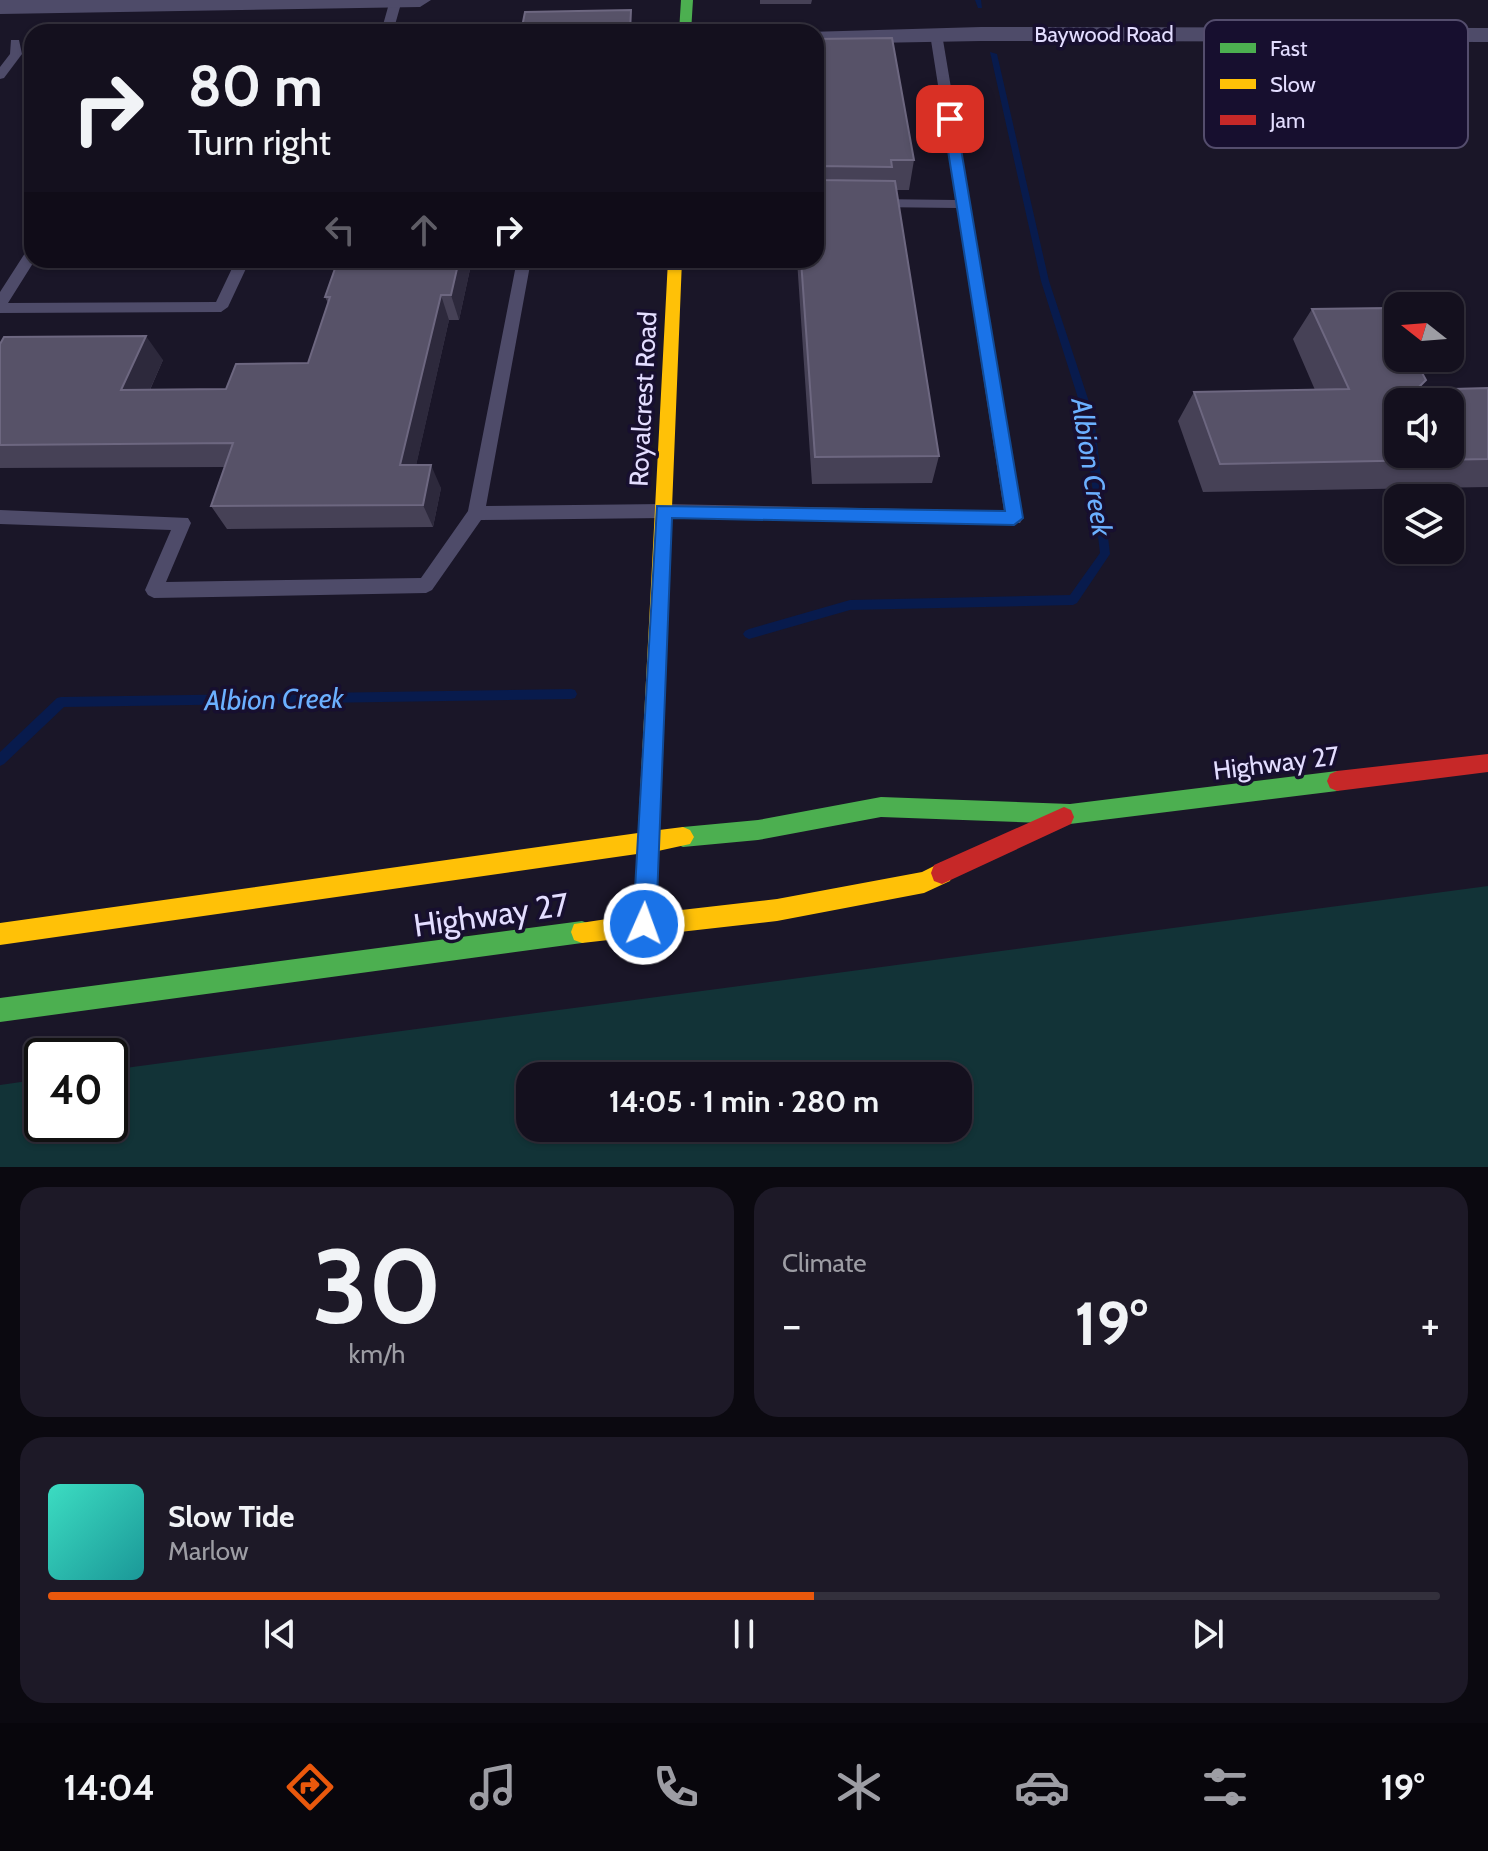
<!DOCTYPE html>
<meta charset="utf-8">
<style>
:root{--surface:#14101e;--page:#1d1927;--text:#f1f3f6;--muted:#9d9da4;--line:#33303c;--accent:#ea580c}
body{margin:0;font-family:Cabin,sans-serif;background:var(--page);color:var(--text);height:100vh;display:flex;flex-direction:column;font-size:30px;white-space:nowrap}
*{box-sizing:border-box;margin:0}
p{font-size:26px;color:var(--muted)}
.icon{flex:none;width:44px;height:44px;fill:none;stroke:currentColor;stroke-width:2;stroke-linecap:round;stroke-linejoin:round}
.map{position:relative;height:1167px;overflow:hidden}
.panel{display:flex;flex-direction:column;gap:20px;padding:20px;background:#0b0910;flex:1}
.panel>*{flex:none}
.top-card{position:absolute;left:24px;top:24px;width:800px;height:244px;border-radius:24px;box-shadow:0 2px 6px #0004,0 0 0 2px var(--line);background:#14101e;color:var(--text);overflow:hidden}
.needle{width:52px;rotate:287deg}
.fabs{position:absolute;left:1384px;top:292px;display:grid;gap:16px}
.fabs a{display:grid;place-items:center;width:80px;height:80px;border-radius:16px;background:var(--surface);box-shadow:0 2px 6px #0004,0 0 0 2px var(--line);font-size:40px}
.speed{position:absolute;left:24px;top:1038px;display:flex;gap:16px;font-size:40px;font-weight:700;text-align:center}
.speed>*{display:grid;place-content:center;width:104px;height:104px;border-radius:50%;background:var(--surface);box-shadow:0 2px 6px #0004,0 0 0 2px var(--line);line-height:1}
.speed .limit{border:4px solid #111;border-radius:12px;background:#fff;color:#111}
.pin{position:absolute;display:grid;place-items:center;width:68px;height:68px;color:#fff;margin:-34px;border-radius:16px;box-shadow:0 4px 12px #0006}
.me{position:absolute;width:88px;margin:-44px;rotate:2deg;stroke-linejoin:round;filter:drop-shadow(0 0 6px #0008)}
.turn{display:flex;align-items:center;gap:28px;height:168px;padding:0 32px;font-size:36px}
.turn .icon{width:104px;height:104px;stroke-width:2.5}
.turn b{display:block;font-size:56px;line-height:68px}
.lanes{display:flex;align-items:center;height:76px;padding:0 32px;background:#0003;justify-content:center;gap:40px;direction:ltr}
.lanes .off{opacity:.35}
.big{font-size:60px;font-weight:800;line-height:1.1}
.panel .card{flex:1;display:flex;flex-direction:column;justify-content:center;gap:12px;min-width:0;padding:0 28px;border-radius:24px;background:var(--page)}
.panel .dial{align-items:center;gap:0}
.dial b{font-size:104px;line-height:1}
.song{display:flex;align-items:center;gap:24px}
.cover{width:96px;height:96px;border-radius:12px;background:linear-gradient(135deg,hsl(170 70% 55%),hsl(180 70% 35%))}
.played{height:8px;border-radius:4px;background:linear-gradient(90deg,var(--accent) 55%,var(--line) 55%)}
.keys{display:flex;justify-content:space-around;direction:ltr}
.heat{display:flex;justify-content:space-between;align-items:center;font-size:44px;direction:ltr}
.panel .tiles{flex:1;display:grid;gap:20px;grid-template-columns:1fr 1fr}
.card:last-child{grid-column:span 2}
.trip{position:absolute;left:516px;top:1062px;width:456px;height:80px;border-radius:24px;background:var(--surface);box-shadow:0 2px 6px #0004,0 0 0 2px var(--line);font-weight:800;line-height:80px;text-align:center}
.tab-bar{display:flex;height:128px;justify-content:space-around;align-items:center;background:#08060c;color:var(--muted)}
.tab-bar .icon{width:56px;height:56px}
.tab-bar .on{color:var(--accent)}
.tab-bar b{font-size:36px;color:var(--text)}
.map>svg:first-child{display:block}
</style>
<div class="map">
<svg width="1488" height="1167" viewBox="0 0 1488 1167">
<rect width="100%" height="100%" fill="#1a1628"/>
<path fill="#123337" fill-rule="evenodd" d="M1488,886V1167H0V1085L42,1079V1124H110V1070ZM530,1076H958V1128H530Z"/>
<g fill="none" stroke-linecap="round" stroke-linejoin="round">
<path fill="#081b4d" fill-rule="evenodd" d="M975,0H981L982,8H978Z
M990,52L997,54L1049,281L1094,417L1110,554L1077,603L1073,605L850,610L749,639L745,637L743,634L745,631L749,629L850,600L1070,595L1100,553L1084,417L1041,281Z
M571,689L575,690L577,694L575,698L571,699L64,707L4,764L0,766V752L57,698L61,697Z"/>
<path fill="#4e4b69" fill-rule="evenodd" d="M390,0H402L393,32H381Z
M936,31L942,34L1023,518L1020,523L664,518L481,520L432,590L426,593L154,598L148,595L145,590L171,530L0,524V510L188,518L191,523L166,582L421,578L468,511L517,260H531L486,506L664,504L1004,511L957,208L875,207L868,203L875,199L956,200L930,34Z
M11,40H19L22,54L4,78L0,79V67L10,54Z
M32,248V260H35L8,303L216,302L236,260H250L228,307L221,312L0,313V292L27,250Z"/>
<path fill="#4e4b69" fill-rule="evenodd" d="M0,0H431L420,7L0,14Z
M981,27L1488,28V42L981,41L816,44V32H808Z"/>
<path fill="#4caf50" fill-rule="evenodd" d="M681,0H693L691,32H679Z
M1337,771L1344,774L1347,781L1344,788L1337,791L1070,824L881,817L758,840L683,847L676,844L672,837L676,830L683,827L758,820L881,797L1070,804Z
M582,921L590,924L593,932L590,940L582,943L0,1022V998Z"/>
<path fill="#ffc107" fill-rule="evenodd" d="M668,260H682L659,830L683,827L690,830L694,837L690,844L658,851L655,913L777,899L922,872L942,862L950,865L953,873L950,881L924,893L777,921L582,943L574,940L571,932L574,924L633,915L637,854L0,945V923L638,833Z"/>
<path fill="#c62828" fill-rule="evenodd" d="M1488,754V772L1337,791L1330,788L1327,781L1330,774L1337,771Z
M1064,807L1071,810L1074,817L1071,824L942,884L934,881L931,873L934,865Z"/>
</g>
<path fill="#464156" d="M760,0H812L811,4H760Z
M816,39L914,160L909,190H896L939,456L932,483L812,484L797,260H816Z
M472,260L459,320H449L416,465L441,488L433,527L227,529L211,506L225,467L0,468V344L163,360L150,390L226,389L308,363L328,303L325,297Z
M1312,309L1426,380L1418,390L1488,388V487L1203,492L1178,421L1194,392L1315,390L1293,339Z"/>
<path fill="#2d293c" d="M459,260H472L459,320L451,295Z
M441,295L449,320L411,488L400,465Z
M146,336L163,360L139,414L121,390Z
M431,465L441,488L433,527L423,505Z"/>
<path fill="#575268" stroke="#6d6780" stroke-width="2" fill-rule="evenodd" d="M631,10L630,32H521L525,12Z
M892,38L914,160H891L892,167L818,166L816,174V39Z
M816,178L818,180L895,181L939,456L815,457L801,260H816Z
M338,260H459L451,295H441L400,465H431L423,505L211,506L233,443L0,445V344L4,337L146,336L121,390L226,389L236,364L308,363L330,297H325Z
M1388,308L1398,327V358H1414L1426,380L1416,390L1488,388V459L1220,464L1194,392L1349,389L1312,309ZM1398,402H1450V454H1398Z"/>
<path fill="#1a73e8" stroke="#114b97" stroke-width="2" d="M950,115L956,119L1023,518L1014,525L672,518L656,924L652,932L644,935L637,932L633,924L657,506L1005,511L943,119Z"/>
<g text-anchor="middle" stroke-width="7" stroke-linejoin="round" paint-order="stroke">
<g font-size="22" fill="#e3ddff" stroke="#170f2f">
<text x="1104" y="42">Baywood Road</text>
</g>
<g font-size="26" fill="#e3ddff" stroke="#170f2f">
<text transform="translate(643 399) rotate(-87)" y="9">Royalcrest Road</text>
<text transform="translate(1276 763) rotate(-7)" y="9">Highway 27</text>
</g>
<g font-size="28" font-style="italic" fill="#6bb0ff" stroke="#170f2f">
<text transform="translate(1092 467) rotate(81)" y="10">Albion Creek</text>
<text transform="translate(274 699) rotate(-1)" y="10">Albion Creek</text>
</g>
<g font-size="32" fill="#e3ddff" stroke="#170f2f">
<text transform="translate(491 915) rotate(-8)" y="11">Highway 27</text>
</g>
</g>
<rect x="1204" y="20" width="264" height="128" rx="12" fill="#170f2f" stroke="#544d6d" stroke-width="2"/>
<rect x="1220" y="43" width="36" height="10" fill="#4caf50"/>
<rect x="1220" y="79" width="36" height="10" fill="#ffc107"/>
<rect x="1220" y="115" width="36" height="10" fill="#c62828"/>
<g font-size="22" fill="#e3ddff">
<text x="1270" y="56">Fast</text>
<text x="1270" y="92">Slow</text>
<text x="1270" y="128">Jam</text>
</g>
</svg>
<div class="fabs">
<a><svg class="needle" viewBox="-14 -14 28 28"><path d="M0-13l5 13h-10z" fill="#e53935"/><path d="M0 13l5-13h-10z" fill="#9d9da4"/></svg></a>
<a><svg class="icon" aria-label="sound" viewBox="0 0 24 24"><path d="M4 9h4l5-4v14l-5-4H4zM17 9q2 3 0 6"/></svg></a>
<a><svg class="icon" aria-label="layers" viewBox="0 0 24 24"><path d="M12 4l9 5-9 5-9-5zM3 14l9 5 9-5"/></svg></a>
</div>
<div class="speed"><div class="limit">40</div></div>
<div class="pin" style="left:950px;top:119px;background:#d93025"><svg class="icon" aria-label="arrive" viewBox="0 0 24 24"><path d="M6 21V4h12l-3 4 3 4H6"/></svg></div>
<svg class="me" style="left:644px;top:924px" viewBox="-20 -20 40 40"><circle r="17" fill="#1a73e8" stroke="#fff" stroke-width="3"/><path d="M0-11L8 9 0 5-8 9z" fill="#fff"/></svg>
<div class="trip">14:05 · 1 min · 280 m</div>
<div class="top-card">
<div class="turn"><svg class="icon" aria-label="right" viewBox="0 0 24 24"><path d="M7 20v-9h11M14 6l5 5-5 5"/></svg><div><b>80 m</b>Turn right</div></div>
<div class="lanes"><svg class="icon off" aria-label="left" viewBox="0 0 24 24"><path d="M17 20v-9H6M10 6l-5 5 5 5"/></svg><svg class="icon off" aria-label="ahead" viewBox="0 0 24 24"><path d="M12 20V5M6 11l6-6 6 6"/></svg><svg class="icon" aria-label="right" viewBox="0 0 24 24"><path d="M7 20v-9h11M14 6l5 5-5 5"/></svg></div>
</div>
</div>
<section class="panel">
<div class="tiles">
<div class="card dial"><b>30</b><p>km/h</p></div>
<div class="card"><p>Climate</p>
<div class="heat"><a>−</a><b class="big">19°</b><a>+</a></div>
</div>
<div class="card">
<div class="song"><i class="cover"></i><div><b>Slow Tide</b><p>Marlow</p></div></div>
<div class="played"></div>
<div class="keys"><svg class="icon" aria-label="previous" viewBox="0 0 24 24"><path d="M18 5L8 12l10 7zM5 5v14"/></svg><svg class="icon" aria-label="pause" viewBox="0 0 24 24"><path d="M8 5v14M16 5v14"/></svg><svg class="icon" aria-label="next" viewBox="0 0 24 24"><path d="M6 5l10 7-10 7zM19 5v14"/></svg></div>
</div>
</div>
</section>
<nav class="tab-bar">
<b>14:04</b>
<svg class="icon on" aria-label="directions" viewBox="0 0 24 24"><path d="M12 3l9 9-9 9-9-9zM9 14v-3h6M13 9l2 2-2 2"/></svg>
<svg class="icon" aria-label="music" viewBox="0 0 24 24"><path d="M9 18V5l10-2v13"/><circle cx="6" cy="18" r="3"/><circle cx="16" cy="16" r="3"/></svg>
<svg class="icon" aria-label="phone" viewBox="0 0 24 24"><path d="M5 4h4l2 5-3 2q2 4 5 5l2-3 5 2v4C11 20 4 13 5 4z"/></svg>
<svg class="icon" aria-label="climate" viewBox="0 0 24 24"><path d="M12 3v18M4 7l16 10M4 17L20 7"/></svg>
<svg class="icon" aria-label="car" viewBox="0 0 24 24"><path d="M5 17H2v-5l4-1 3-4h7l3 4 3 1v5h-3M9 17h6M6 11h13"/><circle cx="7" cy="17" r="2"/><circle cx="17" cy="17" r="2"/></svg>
<svg class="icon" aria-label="filters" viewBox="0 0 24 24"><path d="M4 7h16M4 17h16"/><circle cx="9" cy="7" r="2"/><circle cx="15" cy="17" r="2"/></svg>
<b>19°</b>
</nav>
